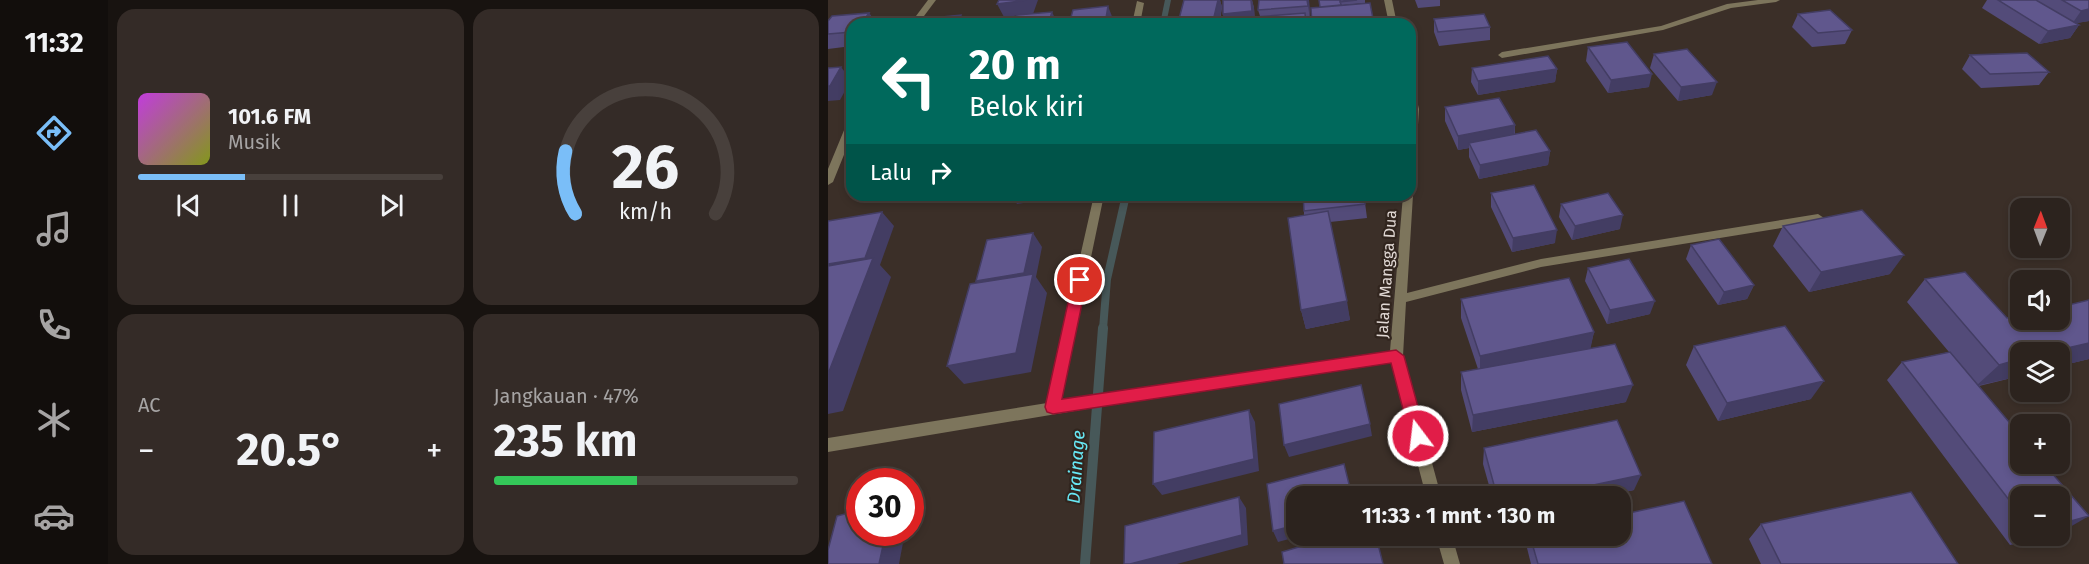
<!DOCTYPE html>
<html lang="id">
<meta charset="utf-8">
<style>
:root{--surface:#2c231e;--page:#342b27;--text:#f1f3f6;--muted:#a6a4a4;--line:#48403c;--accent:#7abef8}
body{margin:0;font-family:"Fira Sans",sans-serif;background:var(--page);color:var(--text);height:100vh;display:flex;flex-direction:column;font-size:22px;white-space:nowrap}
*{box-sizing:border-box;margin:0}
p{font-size:20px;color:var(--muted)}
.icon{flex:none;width:33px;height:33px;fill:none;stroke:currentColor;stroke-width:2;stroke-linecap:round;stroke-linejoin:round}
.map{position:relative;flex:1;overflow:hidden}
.drawer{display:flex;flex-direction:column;gap:9px;padding:9px;background:#181310;width:720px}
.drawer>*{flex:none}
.top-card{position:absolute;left:18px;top:18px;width:570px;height:183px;border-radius:18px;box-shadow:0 3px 9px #0003,0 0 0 2px var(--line);background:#00695c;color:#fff;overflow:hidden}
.needle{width:39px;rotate:1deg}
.tools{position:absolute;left:1182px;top:198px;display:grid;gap:12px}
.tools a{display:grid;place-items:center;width:60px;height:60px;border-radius:12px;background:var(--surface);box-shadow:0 3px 9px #0003,0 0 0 2px var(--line);font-size:30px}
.speed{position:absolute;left:18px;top:468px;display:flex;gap:12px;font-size:30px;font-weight:700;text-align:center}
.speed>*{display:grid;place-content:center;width:78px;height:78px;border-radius:50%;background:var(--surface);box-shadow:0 3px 9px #0003,0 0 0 2px var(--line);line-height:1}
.speed .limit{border:9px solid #d22;background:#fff;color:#111}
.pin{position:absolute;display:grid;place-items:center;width:51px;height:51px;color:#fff;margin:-26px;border:3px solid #fff;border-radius:50%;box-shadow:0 2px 6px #0007}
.me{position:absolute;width:66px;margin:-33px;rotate:345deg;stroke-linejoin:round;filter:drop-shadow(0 0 4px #0008)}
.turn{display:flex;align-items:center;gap:21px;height:126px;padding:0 24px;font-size:27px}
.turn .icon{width:78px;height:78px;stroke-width:2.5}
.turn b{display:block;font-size:42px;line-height:51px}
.then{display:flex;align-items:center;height:57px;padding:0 24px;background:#0003;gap:12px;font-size:22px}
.big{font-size:45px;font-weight:700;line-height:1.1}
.drawer .card{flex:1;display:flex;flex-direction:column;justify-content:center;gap:9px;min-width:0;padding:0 21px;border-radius:18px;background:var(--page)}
.drawer .dial{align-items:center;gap:0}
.dial svg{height:156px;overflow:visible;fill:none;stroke:var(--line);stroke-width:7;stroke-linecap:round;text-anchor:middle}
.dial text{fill:var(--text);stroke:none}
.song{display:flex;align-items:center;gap:18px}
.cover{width:72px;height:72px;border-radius:9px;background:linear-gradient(135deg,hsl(290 70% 55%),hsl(70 70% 35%))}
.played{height:6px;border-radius:3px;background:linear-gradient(90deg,var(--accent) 35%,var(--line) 35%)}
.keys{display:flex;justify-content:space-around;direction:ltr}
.heat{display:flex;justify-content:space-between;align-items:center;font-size:33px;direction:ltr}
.charge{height:9px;border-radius:4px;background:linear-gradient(90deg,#34c759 47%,var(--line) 0)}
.drawer .tiles{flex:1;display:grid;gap:9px;grid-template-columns:repeat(2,1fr)}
.trip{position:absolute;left:458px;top:486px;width:345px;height:60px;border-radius:18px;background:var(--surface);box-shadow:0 3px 9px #0003,0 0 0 2px var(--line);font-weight:700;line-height:60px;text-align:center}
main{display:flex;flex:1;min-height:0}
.tabs{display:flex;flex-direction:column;width:108px;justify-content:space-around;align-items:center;background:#120e0c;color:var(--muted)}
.tabs .icon{width:42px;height:42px}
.tabs .selected{color:var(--accent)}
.tabs b{font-size:27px;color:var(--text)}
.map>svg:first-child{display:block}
</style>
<main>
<nav class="tabs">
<b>11:32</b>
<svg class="icon selected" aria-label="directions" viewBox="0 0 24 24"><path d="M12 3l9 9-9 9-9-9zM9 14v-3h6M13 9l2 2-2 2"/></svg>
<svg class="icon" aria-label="music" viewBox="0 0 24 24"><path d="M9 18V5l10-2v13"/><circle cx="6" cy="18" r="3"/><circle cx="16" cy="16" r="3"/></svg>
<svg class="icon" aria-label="phone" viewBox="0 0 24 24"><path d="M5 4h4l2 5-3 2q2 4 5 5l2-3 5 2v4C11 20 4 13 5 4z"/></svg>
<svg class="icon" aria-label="climate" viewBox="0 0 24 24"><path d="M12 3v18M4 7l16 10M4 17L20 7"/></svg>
<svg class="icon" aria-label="car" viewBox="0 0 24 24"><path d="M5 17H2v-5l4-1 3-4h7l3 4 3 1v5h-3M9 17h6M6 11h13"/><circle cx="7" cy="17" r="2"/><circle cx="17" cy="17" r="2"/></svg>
</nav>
<section class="drawer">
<div class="tiles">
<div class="card">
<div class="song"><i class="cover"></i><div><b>101.6 FM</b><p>Musik</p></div></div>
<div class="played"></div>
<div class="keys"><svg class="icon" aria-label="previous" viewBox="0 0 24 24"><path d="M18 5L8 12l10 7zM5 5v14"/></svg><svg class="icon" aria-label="pause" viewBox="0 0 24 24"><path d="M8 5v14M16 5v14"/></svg><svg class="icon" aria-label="next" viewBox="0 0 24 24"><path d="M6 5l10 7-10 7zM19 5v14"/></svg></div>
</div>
<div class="card dial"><svg viewBox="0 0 100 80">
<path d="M14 69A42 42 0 1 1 86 69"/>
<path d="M14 69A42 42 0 0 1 9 37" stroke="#7abef8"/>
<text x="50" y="56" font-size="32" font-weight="700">26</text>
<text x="50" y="72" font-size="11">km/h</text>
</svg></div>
<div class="card"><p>AC</p>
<div class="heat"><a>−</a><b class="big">20.5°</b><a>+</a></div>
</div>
<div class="card"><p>Jangkauan · 47%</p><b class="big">235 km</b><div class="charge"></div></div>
</div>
</section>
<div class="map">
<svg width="1261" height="564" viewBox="0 0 1261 564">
<rect width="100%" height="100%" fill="#3b2f28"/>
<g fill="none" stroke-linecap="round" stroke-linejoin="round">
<path stroke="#475859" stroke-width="6" d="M335,24L340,0"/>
<path stroke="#475859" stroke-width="8" d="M275,329L279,279L298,195"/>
<path stroke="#475859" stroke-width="10" d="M257,564L275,328"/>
<path fill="#7d755c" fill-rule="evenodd" d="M100,0H108L90,24H82Z
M556,0H564L569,24H561Z
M930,0H952L948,2L903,8L835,30L674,58L670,55L674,52L833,26L899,4Z
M309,1L316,3L312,24H304Z
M582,90L587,93L591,109L587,171L582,174Z
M24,120V135L5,182L0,185V169L19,123Z
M582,192L585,195L579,293L713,259L990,214L996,218L990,222L713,267L578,302L575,356L613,496H598L563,362L348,394L0,452V438L219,403L266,195H276L233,401L562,351L575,195H582Z
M608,536H624L632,564H616Z"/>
</g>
<path fill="#534b79" d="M356,0H392L394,7L392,21H394L395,24H352L351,19Z
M395,0H424L426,8L427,23V17L432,16L430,10L431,0H481L482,19L478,20L479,24H398L395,14Z
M491,0H537V3L492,7Z
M587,0H612V6L590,8Z
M1159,0H1261V21L1248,23L1251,25L1242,38L1211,44L1154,8Z
M41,13L49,24H24V46L0,49V21Z
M970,14L1024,30L1017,44L984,47L964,27Z
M606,19L662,27V40L611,46L606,32Z
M760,47L821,87L780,93L758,61Z
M826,54L884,95L850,101L822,68Z
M1142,55L1221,72L1211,85L1153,88L1134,69Z
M644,68L729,69L727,82L650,95L643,82Z
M617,107L687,125V135L722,151L720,165L651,179L641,157V148L630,150L617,121Z
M663,193L727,243L684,252L663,207Z
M536,195L539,218L502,222L522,320L478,329L473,310L476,215V211Z
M733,204L792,229L744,240L731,217Z
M955,226L1062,274L981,292L945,246Z
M863,245L926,285L919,299L890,305L858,259Z
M760,268L822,314L779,324L757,281Z
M1097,279L1179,318L1261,359L1232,366V352H1192V376L1151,386L1235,531L1192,496V536H1218L1182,545L1059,380L1074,362L1121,352L1079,302Z
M633,299L766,332L762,348L798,402L644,432L633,390V372L650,369L633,318Z
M866,346L983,399L890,421L858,365Z
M656,448L806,490L779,496H664L655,464Z
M933,524L1130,564H933L921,539Z
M701,536H792L884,564H703L699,548Z"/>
<path fill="#433d63" d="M199,0H210L205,14L176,17L169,4Z
M390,0H392L394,7L391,24H388L386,17Z
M424,0L426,8L427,24H398L395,14Z
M479,0H481L482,19L480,6Z
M280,6L285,19V24H277Z
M1261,9V21L1244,24L1253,11Z
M224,12L230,24H220Z
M41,13L49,24H33Z
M133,15L139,24H129Z
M1251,25L1242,38L1211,44L1220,31Z
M13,67L23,80L12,100L0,101V86Z
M729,69L727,82L650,95V81Z
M824,74L821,87L780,93L783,80Z
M889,82L884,95L850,101L853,87Z
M687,125L686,139L641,143V148L630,150V136Z
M722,151L720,165L651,179L652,165Z
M183,195H248L189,204Z
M54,212L66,226L52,265L63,277L15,411L0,414V264Z
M795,215L792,229L744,240L747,226Z
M729,230L727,243L684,252L685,238Z
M205,233L214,247L208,277L219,293L203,372L136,384L119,366L158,295L148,281Z
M1076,255L1062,274L981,292L993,272Z
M926,285L919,299L890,305L896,292Z
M519,301L522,320L478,329L473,310Z
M827,301L822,314L779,324L782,310Z
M766,332L762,351L652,374V356Z
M1261,343V359L1232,366V352H1222Z
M1192,359V376L1148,386L1171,365Z
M996,381L983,399L890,421L899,403Z
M805,385L798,402L644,432L645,415Z
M421,410L427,422L431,471L334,495L325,484Z
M542,424L544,436L461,457L456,445Z
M813,475L806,490L779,496H713Z
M411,497L418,508L420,545L349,564H302Z
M1261,516L1235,531L1232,532V524Z
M468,525V536H472L450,542L445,531Z
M58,532H77L71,564H51Z
M1198,536H1218L1182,545Z"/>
<path fill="#60578d" stroke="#433d63" stroke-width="1.5" d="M171,0H199L169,4Z
M356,0H390L386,17L351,19Z
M395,0H423L424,11L395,14Z
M431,0H479L480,6L430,10Z
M491,0H512L513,5L492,7Z
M512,0H529L512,2Z
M1170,0H1208L1251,25L1220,31Z
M1234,0H1261V9L1253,11Z
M542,3L546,24H484L483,8Z
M280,6L277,24H241L245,10Z
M1002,10L1024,30L990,33L970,14Z
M224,12L220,24H185L189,15Z
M41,13L33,24H24V32L0,34V21L4,16Z
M477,13L478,24H427V17Z
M656,14L662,27L610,32L606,19Z
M133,15L129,24H60L62,22Z
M394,21V24H358Z
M799,42L824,74L783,80L760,47Z
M859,49L889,82L853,87L826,54Z
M1199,53L1221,72L1162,74L1142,55Z
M720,56L729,69L650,81L644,68Z
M13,67L2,86H0V68Z
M671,98L687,125L630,136L617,107Z
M708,130L722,151L652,165L641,143Z
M706,185L729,230L685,238L663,193Z
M780,193L795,215L747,226L733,204Z
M475,195H536L537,204L476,211Z
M1034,210L1076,255L993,272L955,226Z
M500,211L519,301L473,310L460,218Z
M54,212L37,258L0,264V221Z
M205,233L196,273L148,281L159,240Z
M891,239L926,285L896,292L863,245Z
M45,258L0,374V266Z
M801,259L827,301L782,310L760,268Z
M1137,272L1179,318L1192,315V320H1232V307L1261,300V343L1222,352H1192V359L1171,365L1097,279Z
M205,274L188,353L119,366L142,284Z
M741,278L766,332L652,356L633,299Z
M957,326L996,381L899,403L866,346Z
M787,344L805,385L645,415L633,372Z
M1122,352L1192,435V464H1216L1261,516L1232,524V496H1192V514L1074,362Z
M533,385L542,424L456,445L451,404Z
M421,410L426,459L325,484L326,432Z
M789,420L813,475L713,496H669L656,448Z
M516,464L524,496H468V525L445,531L439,484Z
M1083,492L1130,564H953L933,524Z
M411,497L414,535L302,564H296L297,526Z
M856,501L884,564H710L702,536H792V515Z
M32,510V532H58L51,564H0V550L9,516Z
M507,536H548L555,564H456L454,552Z"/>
<path fill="#e11d48" stroke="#92132f" stroke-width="1.5" d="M252,275L259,280L234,399L568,350L576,356L598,436L595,441L590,444L584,441L582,436L563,363L225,414L219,412L217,407L245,280Z"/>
<g text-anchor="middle" stroke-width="4.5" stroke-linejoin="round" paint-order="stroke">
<g font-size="16" fill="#e1d8d4" stroke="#31251e">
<text transform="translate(558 274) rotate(-86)" y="6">Jalan Mangga Dua</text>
</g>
<g font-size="18" font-style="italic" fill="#68e9f6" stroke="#31251e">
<text transform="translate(248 467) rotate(-86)" y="6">Drainage</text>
</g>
</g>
</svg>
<div class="tools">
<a><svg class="needle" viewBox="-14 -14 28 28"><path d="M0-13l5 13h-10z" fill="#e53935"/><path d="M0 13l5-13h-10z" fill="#a6a4a4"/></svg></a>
<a><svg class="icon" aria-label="sound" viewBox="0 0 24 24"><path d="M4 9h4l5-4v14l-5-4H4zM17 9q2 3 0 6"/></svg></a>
<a><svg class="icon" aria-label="layers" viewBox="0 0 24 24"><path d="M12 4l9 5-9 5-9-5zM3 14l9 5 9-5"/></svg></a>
<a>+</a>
<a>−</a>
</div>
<div class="speed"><div class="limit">30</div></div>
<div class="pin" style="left:252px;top:280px;background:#d93025"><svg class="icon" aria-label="arrive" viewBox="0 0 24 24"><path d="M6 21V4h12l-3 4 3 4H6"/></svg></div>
<svg class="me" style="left:590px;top:436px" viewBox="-20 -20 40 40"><circle r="17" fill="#e11d48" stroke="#fff" stroke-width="3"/><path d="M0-11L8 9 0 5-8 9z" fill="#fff"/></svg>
<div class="trip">11:33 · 1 mnt · 130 m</div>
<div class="top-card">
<div class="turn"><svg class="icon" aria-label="left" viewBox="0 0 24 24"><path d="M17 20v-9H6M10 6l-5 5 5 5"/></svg><div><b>20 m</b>Belok kiri</div></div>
<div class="then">Lalu<svg class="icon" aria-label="right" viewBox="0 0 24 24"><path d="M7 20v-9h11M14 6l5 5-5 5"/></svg></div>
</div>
</div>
</main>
